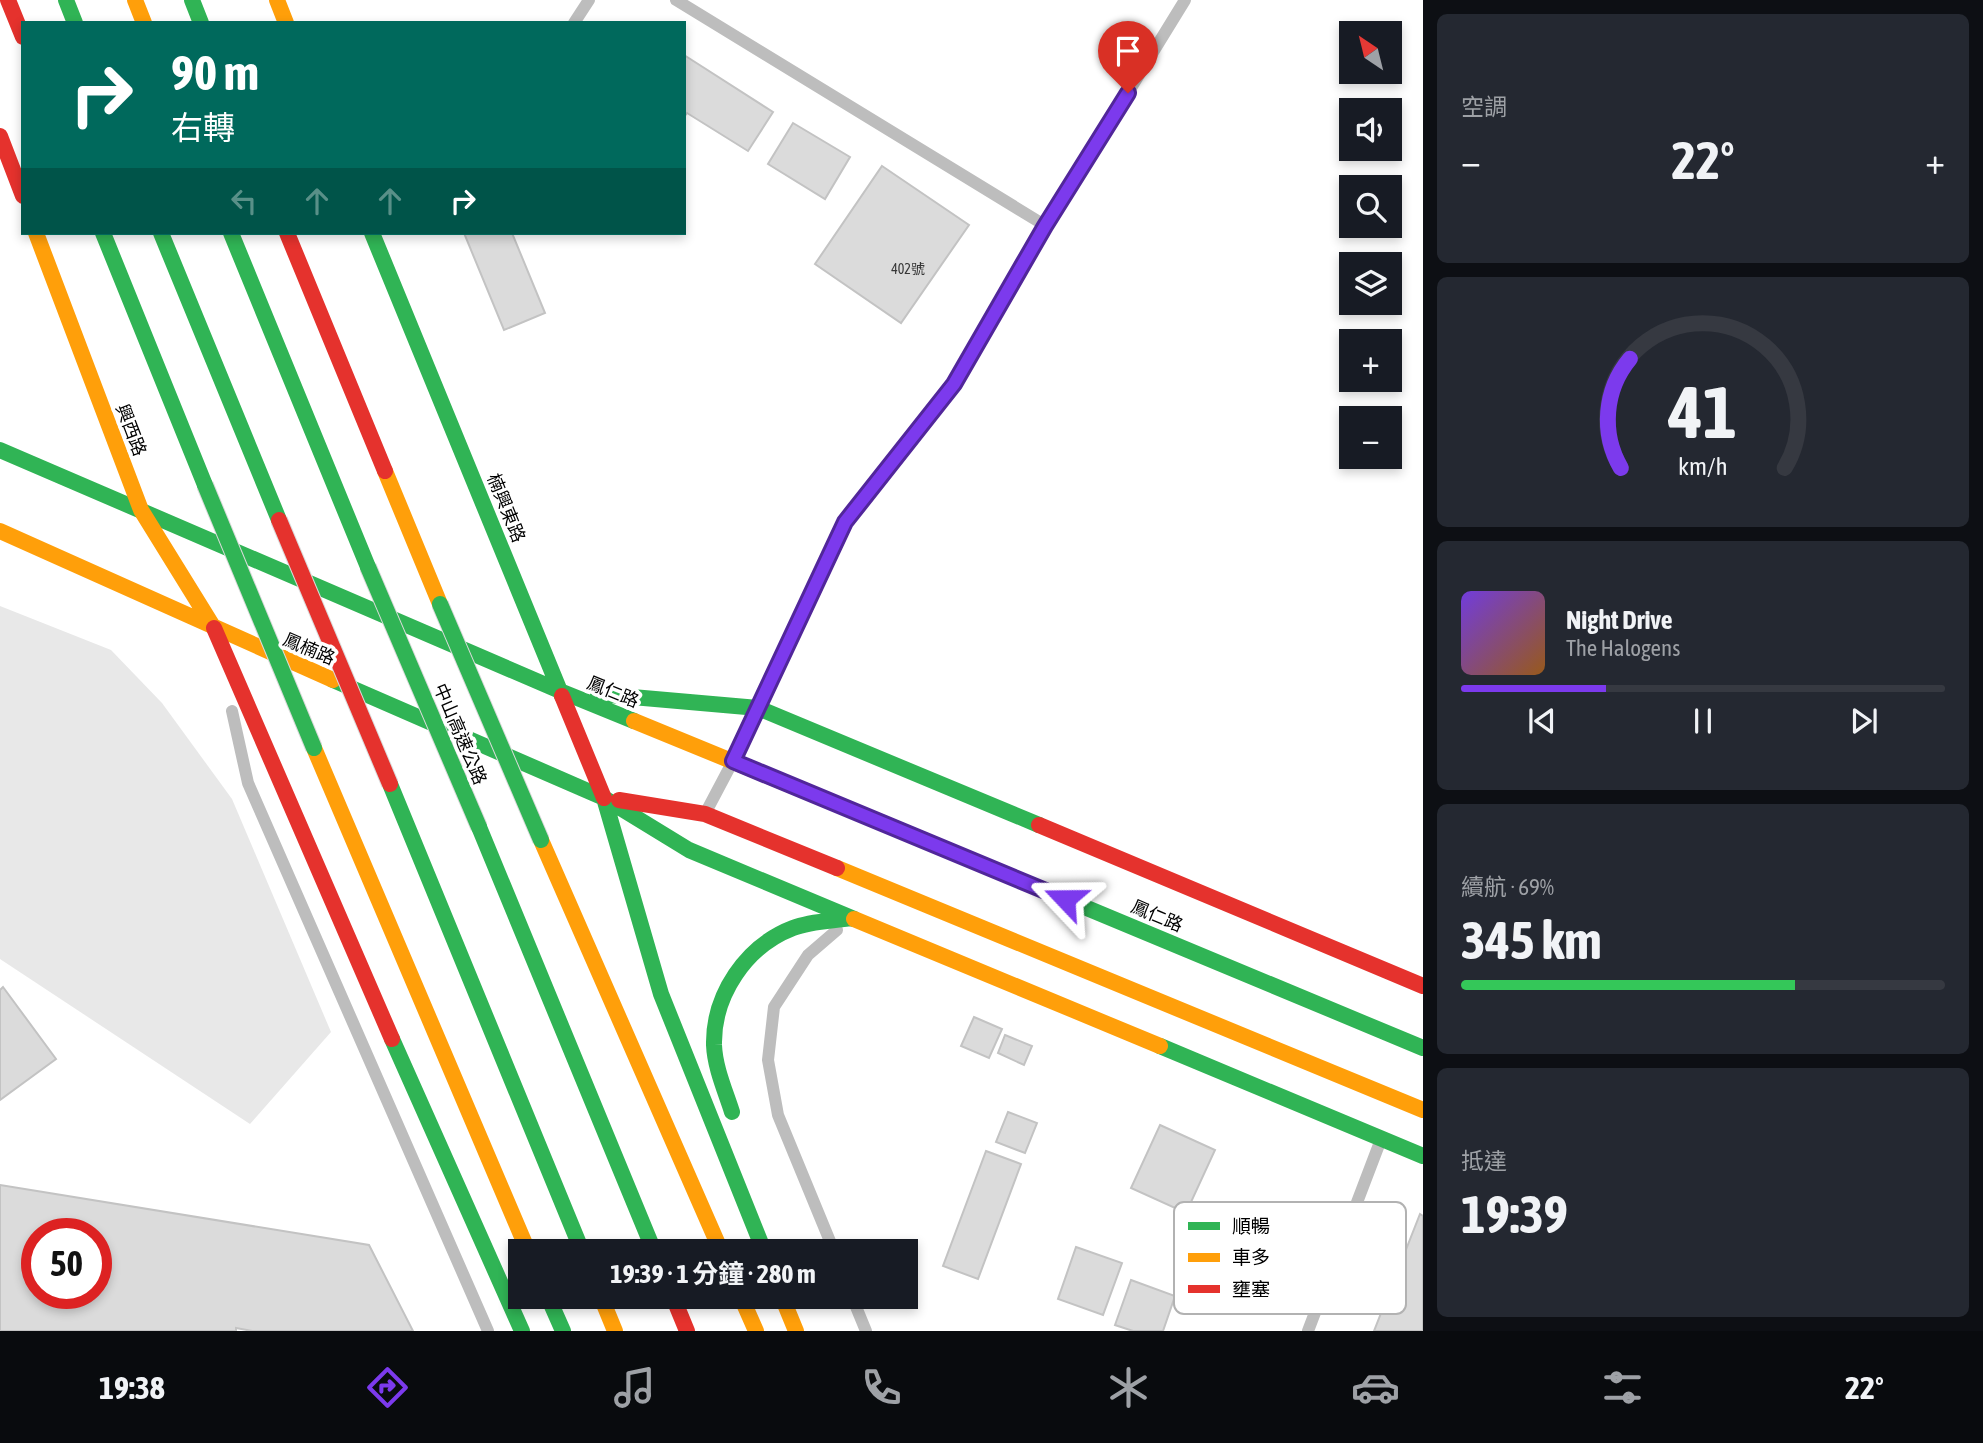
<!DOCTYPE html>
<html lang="zh-TW">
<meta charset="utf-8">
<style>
:root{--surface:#171b24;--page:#242831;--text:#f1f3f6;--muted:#9ea1a6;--line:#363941;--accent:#7c3aed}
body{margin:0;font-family:"Asap Condensed","Noto Sans TC",sans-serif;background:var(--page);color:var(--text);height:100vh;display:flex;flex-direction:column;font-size:26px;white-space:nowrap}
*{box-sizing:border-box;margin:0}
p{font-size:23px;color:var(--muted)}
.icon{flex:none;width:38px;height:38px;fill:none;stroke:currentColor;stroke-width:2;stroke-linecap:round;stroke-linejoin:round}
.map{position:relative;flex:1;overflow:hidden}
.side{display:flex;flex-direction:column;gap:14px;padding:14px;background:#0d0f14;width:560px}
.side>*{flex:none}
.hud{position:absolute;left:21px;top:21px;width:665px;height:214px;border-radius:0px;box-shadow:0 4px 10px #0003;background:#00695c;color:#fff;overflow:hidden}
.needle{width:46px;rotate:325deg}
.controls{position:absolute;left:1339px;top:21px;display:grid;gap:14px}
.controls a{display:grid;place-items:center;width:63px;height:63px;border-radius:0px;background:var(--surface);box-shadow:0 4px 10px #0003;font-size:35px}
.speed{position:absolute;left:21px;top:1218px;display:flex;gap:14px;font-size:35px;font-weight:700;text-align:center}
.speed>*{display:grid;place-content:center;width:91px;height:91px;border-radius:50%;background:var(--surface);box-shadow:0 4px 10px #0003;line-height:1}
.speed .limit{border:10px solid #d22;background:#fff;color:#111}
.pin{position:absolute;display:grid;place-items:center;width:60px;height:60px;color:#fff;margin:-72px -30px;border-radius:50% 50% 50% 0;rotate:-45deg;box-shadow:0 0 7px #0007}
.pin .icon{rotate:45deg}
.me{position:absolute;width:77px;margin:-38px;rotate:293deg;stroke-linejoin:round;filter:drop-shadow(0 0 5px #0008)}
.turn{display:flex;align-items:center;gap:24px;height:147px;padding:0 35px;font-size:32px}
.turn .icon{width:91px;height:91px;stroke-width:2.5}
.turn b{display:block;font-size:49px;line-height:60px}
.lanes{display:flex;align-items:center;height:66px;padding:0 35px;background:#0003;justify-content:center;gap:35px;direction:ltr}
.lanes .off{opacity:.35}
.big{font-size:52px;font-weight:700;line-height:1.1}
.side .card{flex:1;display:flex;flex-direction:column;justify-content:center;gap:10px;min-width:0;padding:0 24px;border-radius:10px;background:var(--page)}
.side .dial{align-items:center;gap:0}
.dial svg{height:182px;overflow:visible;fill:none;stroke:var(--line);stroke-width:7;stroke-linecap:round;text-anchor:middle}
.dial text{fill:var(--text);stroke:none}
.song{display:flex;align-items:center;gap:21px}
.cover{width:84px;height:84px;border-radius:10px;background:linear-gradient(135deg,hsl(260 70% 55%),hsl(30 70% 35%))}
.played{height:7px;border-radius:4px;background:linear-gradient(90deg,var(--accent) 30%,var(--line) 30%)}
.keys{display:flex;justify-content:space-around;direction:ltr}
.heat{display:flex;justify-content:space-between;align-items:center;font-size:38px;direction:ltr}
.charge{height:10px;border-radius:5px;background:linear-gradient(90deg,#34c759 69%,var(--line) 0)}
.trip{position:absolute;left:508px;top:1239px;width:410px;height:70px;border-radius:0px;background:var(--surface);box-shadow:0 4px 10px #0003;font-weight:700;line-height:70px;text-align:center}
.menu{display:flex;height:112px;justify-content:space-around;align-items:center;background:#090b0e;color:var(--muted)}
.menu .icon{width:49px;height:49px}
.menu .active{color:var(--accent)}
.menu b{font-size:32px;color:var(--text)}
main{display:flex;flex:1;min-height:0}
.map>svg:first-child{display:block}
</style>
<main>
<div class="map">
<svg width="1423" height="1331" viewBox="0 0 1423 1331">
<rect width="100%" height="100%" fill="#fff"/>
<path fill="#e8e8e8" d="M0,606L111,650L162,703L232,799L331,1032L250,1124L0,959Z"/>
<path fill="#dbdbdb" stroke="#c3c3c3" stroke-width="2" fill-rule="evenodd" d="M684,55L773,112L748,151L687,113L684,117Z
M793,123L850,157L825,199L768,164Z
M882,166L969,225L901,323L815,264Z
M464,233H512L545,313L504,330Z
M3,987L56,1059L0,1100V990Z
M974,1017L1002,1029L989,1058L961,1046Z
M1005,1035L1032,1046L1024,1065L998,1053Z
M1008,1112L1037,1123L1025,1153L996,1142Z
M1160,1125L1215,1150L1186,1213L1131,1188Z
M986,1151L1021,1164L978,1279L943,1266Z
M0,1185L369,1245L413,1331H252L236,1328V1331H0ZM37,1234H96V1293H37Z
M1420,1214L1423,1216V1331H1374Z
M1076,1247L1122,1263L1103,1315L1058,1299Z
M1131,1280L1175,1296L1163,1331H1133L1115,1325Z"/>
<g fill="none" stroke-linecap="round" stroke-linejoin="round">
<path stroke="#bdbdbd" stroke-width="12" d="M676,0L1046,226
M574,23L589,0
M232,711L248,783L488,1331
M706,812L733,761L845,522L954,384L1046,226L1185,0
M834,1251L778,1115L768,1060L774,1007L808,955L837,930
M852,1297L866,1331
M1308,1331L1380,1142"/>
<path stroke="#30b455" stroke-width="16" d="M66,0L75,23
M192,0L201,23
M103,233L205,485
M161,233L279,520
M231,233L368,567
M372,233L562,696
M0,450L560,691L634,721
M333,680L604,798L689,850L854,919
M598,694L758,708L1039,825
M390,784L582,1251
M604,798L661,994L764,1251
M890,826L1423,1048
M479,827L654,1251
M392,1039L522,1331
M1160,1046L1423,1156
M732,1112C725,1090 715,1068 714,1045C713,995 746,946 793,928C811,921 832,921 851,918
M548,1297L563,1331"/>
<path stroke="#ff9f0a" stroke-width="16" d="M135,0L144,23
M277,0L286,23
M36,233L141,510L214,628
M385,471L440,604
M0,531L333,680
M634,721L890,826
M314,748L528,1251
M541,840L721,1251
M837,868L1423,1110
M854,919L1160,1046
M601,1297L615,1331
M741,1297L756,1331
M782,1297L796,1331"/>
<path stroke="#e5322d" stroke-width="16" d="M8,0L23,37
M0,136L23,196
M287,233L385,471
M214,628L392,1039
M562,696L604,798
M619,800L705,814L837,868
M1039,825L1423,986
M673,1297L687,1331"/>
<g stroke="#dbdbdb" stroke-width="18" stroke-linecap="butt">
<path id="fast-bridge" d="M205,485L314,748
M368,567L479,827
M440,604L541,840"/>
</g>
<g stroke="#dbdbdb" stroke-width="18" stroke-linecap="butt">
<path id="jam-bridge" d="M279,520L390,784"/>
</g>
<use href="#fast-bridge" stroke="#30b455" stroke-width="16"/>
<use href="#jam-bridge" stroke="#e5322d" stroke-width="16"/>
</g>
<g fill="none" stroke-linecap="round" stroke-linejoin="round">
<g stroke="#51269a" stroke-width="18">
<path id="route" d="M1065,899L733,761L845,522L954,384L1045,226L1128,93"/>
</g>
<use href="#route" stroke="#7c3aed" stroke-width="12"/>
</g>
<g text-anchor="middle" stroke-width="7" stroke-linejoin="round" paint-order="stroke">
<g font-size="14" fill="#373737">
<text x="908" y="274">402號</text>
</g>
<g font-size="18" fill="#000" stroke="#fff">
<text transform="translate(131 430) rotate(69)" y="6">興西路</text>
<text transform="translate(506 508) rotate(68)" y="6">楠興東路</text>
<text transform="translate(309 649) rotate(23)" y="6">鳳楠路</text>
<text transform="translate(613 692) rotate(22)" y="6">鳳仁路</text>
<text transform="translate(460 734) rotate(67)" y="6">中山高速公路</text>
<text transform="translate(1157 916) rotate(23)" y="6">鳳仁路</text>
</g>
</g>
<rect x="1174" y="1202" width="232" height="112" rx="10" fill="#fff" stroke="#b2b2b2" stroke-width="2"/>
<rect x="1188" y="1222" width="32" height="8" fill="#30b455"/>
<rect x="1188" y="1253" width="32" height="9" fill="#ff9f0a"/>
<rect x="1188" y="1285" width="32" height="8" fill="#e5322d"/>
<g font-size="19" fill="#000">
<text x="1232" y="1233">順暢</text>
<text x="1232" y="1264">車多</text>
<text x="1232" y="1296">壅塞</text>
</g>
</svg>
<div class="controls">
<a><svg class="needle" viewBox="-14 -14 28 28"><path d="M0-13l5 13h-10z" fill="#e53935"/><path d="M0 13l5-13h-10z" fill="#9ea1a6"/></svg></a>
<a><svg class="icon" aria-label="sound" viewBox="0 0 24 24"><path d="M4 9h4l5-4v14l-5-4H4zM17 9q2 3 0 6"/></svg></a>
<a><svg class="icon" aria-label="search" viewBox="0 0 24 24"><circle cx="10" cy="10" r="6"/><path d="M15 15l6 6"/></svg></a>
<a><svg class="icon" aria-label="layers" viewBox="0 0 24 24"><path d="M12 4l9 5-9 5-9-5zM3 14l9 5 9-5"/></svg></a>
<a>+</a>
<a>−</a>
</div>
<div class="speed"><div class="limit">50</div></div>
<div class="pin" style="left:1128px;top:93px;background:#d93025"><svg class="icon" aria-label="arrive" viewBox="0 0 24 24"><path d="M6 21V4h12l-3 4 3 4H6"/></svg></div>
<svg class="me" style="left:1065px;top:899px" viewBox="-20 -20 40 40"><path d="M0-17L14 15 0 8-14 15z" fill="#7c3aed" stroke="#fff" stroke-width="4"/></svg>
<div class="trip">19:39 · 1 分鐘 · 280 m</div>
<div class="hud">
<div class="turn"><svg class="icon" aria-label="right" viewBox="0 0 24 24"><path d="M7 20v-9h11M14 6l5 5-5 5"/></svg><div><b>90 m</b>右轉</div></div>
<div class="lanes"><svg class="icon off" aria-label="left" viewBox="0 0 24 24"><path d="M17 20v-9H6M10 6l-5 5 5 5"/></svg><svg class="icon off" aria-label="ahead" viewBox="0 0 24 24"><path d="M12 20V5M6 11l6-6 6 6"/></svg><svg class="icon off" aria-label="ahead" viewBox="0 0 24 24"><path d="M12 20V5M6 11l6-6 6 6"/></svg><svg class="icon" aria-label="right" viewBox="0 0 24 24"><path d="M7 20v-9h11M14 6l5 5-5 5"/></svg></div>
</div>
</div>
<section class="side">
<div class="card"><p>空調</p>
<div class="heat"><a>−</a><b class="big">22°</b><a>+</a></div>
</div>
<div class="card dial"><svg viewBox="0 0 100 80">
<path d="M14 69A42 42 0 1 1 86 69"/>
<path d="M14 69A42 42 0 0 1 18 21" stroke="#7c3aed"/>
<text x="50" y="56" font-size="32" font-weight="700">41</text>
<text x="50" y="72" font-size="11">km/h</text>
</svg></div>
<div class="card">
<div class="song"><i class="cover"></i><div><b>Night Drive</b><p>The Halogens</p></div></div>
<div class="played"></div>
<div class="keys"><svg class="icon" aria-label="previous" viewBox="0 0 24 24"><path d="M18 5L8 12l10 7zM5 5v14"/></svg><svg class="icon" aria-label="pause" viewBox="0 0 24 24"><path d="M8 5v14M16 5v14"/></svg><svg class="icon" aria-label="next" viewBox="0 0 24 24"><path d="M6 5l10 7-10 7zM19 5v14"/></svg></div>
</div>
<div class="card"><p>續航 · 69%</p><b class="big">345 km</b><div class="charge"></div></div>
<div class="card"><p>抵達</p><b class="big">19:39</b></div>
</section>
</main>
<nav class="menu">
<b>19:38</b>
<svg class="icon active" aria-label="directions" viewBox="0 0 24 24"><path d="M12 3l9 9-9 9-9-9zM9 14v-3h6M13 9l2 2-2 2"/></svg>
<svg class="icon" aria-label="music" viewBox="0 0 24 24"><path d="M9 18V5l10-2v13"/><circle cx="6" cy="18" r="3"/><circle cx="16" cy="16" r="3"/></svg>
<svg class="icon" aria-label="phone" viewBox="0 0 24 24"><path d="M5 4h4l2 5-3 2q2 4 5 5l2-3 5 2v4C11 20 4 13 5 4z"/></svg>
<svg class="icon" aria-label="climate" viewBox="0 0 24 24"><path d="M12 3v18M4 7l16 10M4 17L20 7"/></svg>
<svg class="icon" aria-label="car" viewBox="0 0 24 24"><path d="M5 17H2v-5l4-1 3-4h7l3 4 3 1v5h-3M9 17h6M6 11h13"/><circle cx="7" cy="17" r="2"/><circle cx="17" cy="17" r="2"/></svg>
<svg class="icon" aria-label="filters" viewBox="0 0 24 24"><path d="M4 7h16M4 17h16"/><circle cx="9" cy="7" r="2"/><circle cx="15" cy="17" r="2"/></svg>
<b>22°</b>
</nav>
